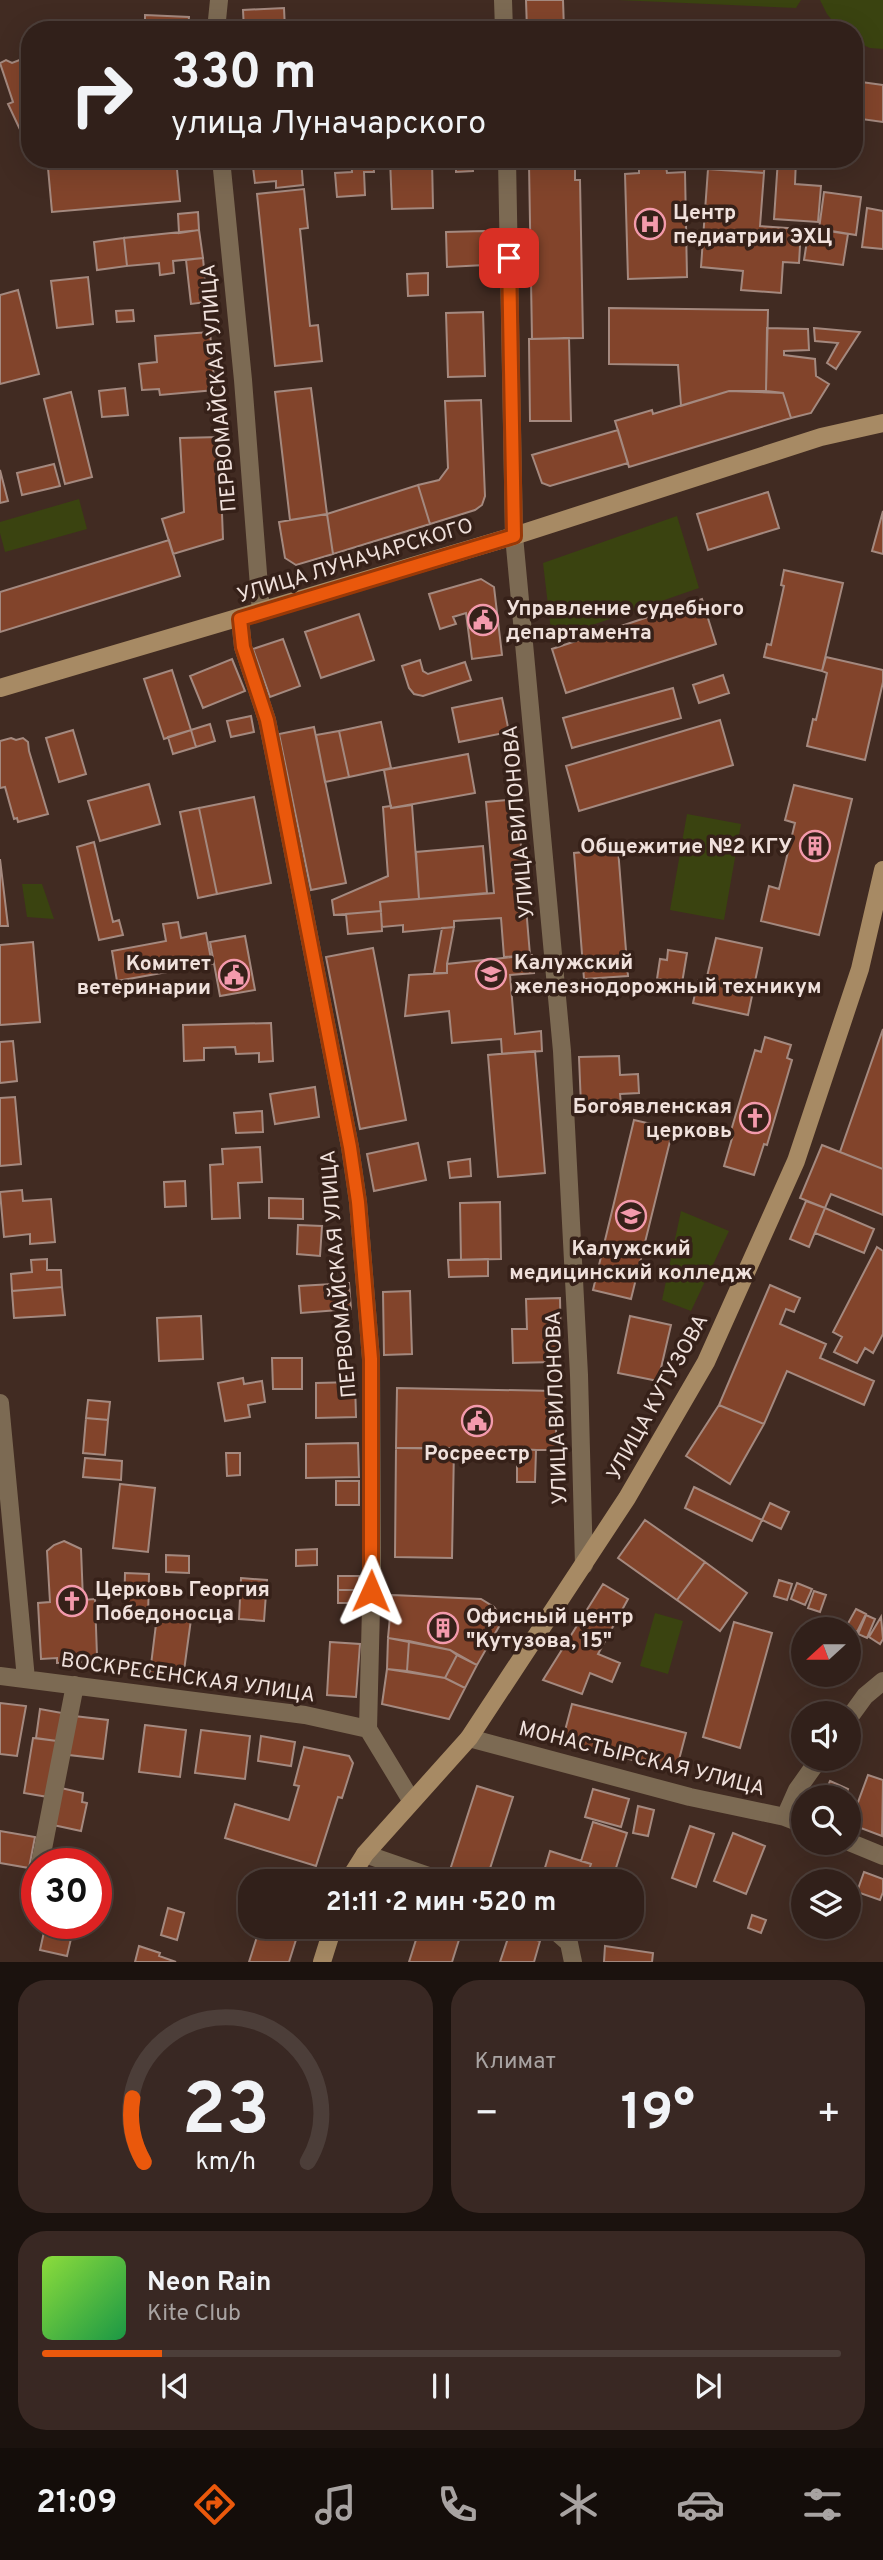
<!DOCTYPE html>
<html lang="ru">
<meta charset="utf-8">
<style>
:root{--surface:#31201a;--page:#392823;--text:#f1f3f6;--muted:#a8a3a2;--line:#4c3e39;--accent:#ea580c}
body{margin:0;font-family:Overpass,sans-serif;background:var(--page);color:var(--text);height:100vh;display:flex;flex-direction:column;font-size:26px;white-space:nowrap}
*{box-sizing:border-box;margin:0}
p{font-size:23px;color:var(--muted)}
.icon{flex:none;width:38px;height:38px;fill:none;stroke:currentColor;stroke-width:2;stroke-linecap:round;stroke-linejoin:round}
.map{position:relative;height:1962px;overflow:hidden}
.side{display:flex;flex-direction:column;gap:18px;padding:18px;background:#1b120e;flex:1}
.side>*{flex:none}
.top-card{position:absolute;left:21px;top:21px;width:842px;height:147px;border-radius:28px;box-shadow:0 7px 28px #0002,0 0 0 2px var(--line);background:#31201a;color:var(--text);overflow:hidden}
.needle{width:46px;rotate:249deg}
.buttons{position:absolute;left:791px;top:1617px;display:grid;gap:14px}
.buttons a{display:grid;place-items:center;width:70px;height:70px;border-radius:50%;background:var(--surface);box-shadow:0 7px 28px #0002,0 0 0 2px var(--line);font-size:35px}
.speed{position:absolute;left:21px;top:1848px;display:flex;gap:14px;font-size:35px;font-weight:700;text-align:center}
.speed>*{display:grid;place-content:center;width:91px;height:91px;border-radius:50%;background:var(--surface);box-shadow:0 7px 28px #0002,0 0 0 2px var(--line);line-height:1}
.speed .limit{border:10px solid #d22;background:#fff;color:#111}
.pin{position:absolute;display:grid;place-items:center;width:60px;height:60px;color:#fff;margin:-30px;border-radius:14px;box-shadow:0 4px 10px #0006}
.me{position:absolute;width:77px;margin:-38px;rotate:1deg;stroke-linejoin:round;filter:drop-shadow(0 0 5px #0008)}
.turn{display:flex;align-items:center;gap:24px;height:147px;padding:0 35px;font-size:32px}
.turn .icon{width:91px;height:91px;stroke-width:2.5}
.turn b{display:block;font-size:49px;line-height:60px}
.big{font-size:52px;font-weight:700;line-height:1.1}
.side .card{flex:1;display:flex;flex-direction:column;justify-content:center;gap:10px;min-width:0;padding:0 24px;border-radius:28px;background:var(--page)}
.side .dial{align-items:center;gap:0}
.dial svg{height:182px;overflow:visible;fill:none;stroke:var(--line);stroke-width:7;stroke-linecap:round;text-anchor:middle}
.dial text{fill:var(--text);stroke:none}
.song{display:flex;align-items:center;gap:21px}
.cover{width:84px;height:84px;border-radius:10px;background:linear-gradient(135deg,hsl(90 70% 55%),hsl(140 70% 35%))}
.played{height:7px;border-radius:4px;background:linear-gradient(90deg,var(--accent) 15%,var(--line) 15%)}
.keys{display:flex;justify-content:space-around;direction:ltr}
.heat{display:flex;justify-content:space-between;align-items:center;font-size:38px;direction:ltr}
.side .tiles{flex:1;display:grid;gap:18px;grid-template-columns:1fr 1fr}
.card:last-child{grid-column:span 2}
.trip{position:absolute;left:238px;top:1869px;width:406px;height:70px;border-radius:28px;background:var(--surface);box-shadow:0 7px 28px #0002,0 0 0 2px var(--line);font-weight:700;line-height:70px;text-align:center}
.tabs{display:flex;height:112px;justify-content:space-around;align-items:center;background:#140d0a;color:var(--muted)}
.tabs .icon{width:49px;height:49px}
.tabs .on{color:var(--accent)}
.tabs b{font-size:32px;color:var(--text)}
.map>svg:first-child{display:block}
</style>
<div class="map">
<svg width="883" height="1962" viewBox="0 0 883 1962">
<rect width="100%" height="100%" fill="#412b22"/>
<path fill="#3a4310" d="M618,0H801L796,8Z
M820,0H883V49L870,48L854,41V30H840L827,14Z
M79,499L87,529L5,552L0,533V522Z
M677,516L699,588L552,639L543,563Z
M687,814L741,824L724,920L670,910Z
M22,884H42L54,919L27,917Z
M681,1211L729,1231L691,1311L662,1300Z
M655,1613L683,1621L668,1674L640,1666Z"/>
<path fill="#82442b" stroke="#a4897f" stroke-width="2" d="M526,0H563L564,30H527Z
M284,8L285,30H244L243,10Z
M145,15L189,17L188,30H145Z
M86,25L145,28V30H85Z
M30,56V133L23,136L8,104L13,102L0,63L6,60L12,63Z
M854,81L883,85V122L854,118Z
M152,159H176L180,201L52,212L48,168Z
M252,159H301L303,185L276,188V181L255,183Z
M351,159H373L374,172H364L365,195L337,197L335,173L352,172Z
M390,159H432L433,208L392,209Z
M456,159H472L473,171L456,172Z
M529,159H560V163L529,164Z
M560,159H575V180H580L583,338L532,339L529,164L560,163Z
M709,159H765L764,173L708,169Z
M778,159H796L795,184L821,186L818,222L774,219Z
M666,166L667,173L685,172L687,277L628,279L625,174L639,173V167Z
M708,169L764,173L760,226L801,229L799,263L783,262L781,293L741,290L743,271L701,267Z
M304,189L308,228L300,229L310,326L318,325L322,361L275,366L257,194Z
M824,192L861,197L856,235L819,229Z
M867,208L883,211V249L862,247Z
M198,212L199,230L179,233L178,214Z
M809,228L848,234L843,265L804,260Z
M199,230L203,258L173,261L174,273L160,275L159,263L127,266L124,238Z
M484,231L485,265L447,267L446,232Z
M124,238L127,266L97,270L94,242Z
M203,258L207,302L191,304L186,260Z
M428,273V295L408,296L407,274Z
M88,277L93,324L57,328L51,281Z
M18,290L39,374L0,384V295Z
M609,308L768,310L766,391H729L681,406L678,365L609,364Z
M133,310L134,321L117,322L116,311Z
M483,312L485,376L448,377L446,313Z
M767,328L808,329L809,350L784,351V355L815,359L816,376L829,384L811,413L791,418L783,393L766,391Z
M814,328L860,332L836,369L827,363L838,343L815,341Z
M210,332L215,390L160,395L159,389L142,390L139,364L157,362L155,336Z
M569,338L571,421H530L529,339Z
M125,388L128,415L102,417L99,391Z
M311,388L327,514L290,520L275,392Z
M729,391L783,393L791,418L629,467L615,421L652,410L653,414Z
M71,392L92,477L65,484L44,399Z
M481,400L485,496L482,505L475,510L430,524L418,485L439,480L448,468L445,401Z
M618,430L628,463L550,486L542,483L532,455Z
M219,437L223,539L173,554L162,519L184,512L180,438Z
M54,464L60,486L22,495L17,473Z
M0,470L8,501L0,503Z
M418,485L430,524L333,554L327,514Z
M768,492L779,528L708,550L697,514Z
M883,511V554L872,551Z
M327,514L333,554L296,565L285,558L279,522Z
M169,540L180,576L0,632V592Z
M784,570L843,583L822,671L764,657L767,644L771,645L784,586L781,585Z
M481,579L494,587L502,655L472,659L466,613L453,617L456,624L440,629L429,594Z
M702,599L716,644L566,693L552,649Z
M359,614L374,660L321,678L305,632Z
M283,639L300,686L270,697L253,649Z
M826,657L883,670V682L865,760L807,746L813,719L816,720L827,673L822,671Z
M232,659L245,691L203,708L190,676Z
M420,660L423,671L428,674L465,662L471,680L423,696L414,694L409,688L402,666Z
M172,670L191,730L164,739L144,679Z
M723,675L729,693L699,703L693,685Z
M673,688L681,718L572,748L563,718Z
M502,698L509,732L459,742L452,708Z
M251,716L254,732L231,737L227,721Z
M720,720L733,765L579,811L566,766Z
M381,722L391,768L349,777L339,731Z
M210,724L215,741L196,747L191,730Z
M314,727L346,883L311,890L279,734Z
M73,730L86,774L59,782L46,738Z
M191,730L196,747L173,754L168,737Z
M339,731L349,777L325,782L316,735Z
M11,738L16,740L23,738L28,742L29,751L48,814L18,822L17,818L14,819L5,787L0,788V741Z
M468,754L475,793L391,808L384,770Z
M149,784L160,824L100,841L88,801Z
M794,785L852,799L819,935L761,921L769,886L779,889L795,823L785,820Z
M254,797L271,883L217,894L199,808Z
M517,799L530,955L504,957L501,918L454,921V927L403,932V925L382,927L380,902L494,893L486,802Z
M412,805L419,899L380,902L381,911L334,915L332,900L388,876L383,807L391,806V808Z
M199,808L217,894L198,898L180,812Z
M94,842L113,922L119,920L123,935L99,940L77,847Z
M483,846L487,893L419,899L416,852Z
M618,849L628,976L584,979L574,853Z
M0,859L8,926H0Z
M381,911L382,931L348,934L346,914Z
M178,922L181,938L206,933L212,964L117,981L112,951L166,941L163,924Z
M454,927L447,964V973H434L442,928Z
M245,936L255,990L220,996L210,942Z
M716,938L762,948L748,1015L693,1003L698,980L706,981Z
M33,942L40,1022L0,1025V945Z
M373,948L406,1120L360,1129L326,957Z
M668,950L687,953L682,983L657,979L660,959L667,960Z
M532,955L534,973L510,975L515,1034L541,1031L542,1051L502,1054L501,1039L452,1043L449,1011L405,1016L409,975L447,973V964Z
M271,1023L273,1061L259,1062V1053L236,1054L235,1047L204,1048V1060L184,1061L183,1025Z
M883,1029V1169L840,1152Z
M765,1037L791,1045L787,1058L792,1060L767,1145L764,1144L754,1175L724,1166L733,1135L730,1134L755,1050L761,1052Z
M13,1041L17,1081L0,1083V1042Z
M535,1051L545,1173L498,1177L488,1055Z
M619,1056L620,1075L638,1074L639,1093L620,1094L621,1104L581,1106L579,1057Z
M315,1087L319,1117L275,1124L270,1094Z
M15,1097L21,1164L0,1166V1098Z
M262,1111L263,1132L236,1133L234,1113Z
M634,1120L673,1129L631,1299L593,1290Z
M418,1143L426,1180L374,1191L367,1154Z
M822,1145L883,1169V1215L831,1194L825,1208L800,1198Z
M260,1147L262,1182L238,1183L240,1218L212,1219L210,1165L223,1164L222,1149Z
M470,1159L471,1176L450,1178L448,1162Z
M185,1181L186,1206L165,1207L164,1182Z
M22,1190L23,1201L51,1199L55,1242L30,1244V1234L4,1237L0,1192Z
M269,1198L303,1199V1219L269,1218Z
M806,1201L825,1208L809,1247L790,1239Z
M500,1202L501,1259L461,1260L460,1203Z
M825,1208L874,1229L864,1253L815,1233Z
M298,1225L322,1226L320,1256L297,1254Z
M877,1247L883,1251V1334L873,1353L865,1348L857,1363L834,1352L842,1337L833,1332Z
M47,1259V1270H61L62,1287L12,1291L11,1274L32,1272L31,1260Z
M488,1259V1276L449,1277L448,1260Z
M515,1268H522V1280H515Z
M349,1283L351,1309L301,1313L299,1286Z
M770,1285L800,1298L794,1312L786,1309L780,1324L826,1344L820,1358L874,1381L864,1405L787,1371L764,1424L719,1405Z
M62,1287L65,1315L14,1318L12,1291Z
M410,1291L412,1354L384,1355L383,1292Z
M560,1298L561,1354H554V1362L513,1363L512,1329H527L526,1299Z
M201,1316L203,1359L159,1361L157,1318Z
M630,1316L671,1325L658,1381L618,1373Z
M272,1358H302V1389H273Z
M243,1378L244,1384L262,1381L265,1402L248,1405L250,1417L225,1421L218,1383Z
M355,1382L356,1417L316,1418V1383Z
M397,1388L556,1391V1450L396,1448Z
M88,1400L110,1402L108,1420L86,1418Z
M719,1405L764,1424L730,1484L686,1456Z
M86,1418L108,1420L105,1455L83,1453Z
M358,1443L359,1477L306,1478V1444Z
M396,1448H454L452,1558L395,1557Z
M517,1449L536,1450L535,1482H517Z
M226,1453H240V1475L227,1476Z
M85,1458L122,1461L121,1480L83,1477Z
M336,1481H359V1505H336Z
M120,1484L155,1488L148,1552L113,1548Z
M694,1487L762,1520L752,1541L685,1508Z
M770,1503L789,1512L781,1529L762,1520Z
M645,1520L705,1562L677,1600L618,1558Z
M64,1541L81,1549L83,1600L95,1599L97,1656L81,1657V1662L57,1663V1658L41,1659L38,1603L50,1602L47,1551L54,1545Z
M317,1549V1565L296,1566V1550Z
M166,1555L189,1556V1573L166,1572Z
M705,1562L747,1593L720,1631L677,1600Z
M125,1573L149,1574L148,1618L124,1617Z
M338,1576H359V1590H338Z
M241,1578L267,1580L264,1621L239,1619Z
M779,1580L792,1584L787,1600L774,1596Z
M797,1583L812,1589L805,1605L791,1599Z
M603,1584L628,1599L598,1654L620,1663L612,1682L590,1673L582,1694L543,1680Z
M338,1590H359V1603H338Z
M814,1591L826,1595L820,1612L808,1608Z
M392,1595L481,1599L494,1607L499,1614L501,1623L477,1665L450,1650L388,1638Z
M158,1608L192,1612L183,1678L150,1673Z
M856,1609L866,1614L857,1632L846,1627Z
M866,1615L875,1619L867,1638L858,1634Z
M881,1617L883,1639L880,1644L869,1637Z
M734,1622L772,1633L740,1748L703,1737Z
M388,1638L409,1641L407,1671L387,1669Z
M409,1641L450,1650L457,1655L445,1678L407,1671Z
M330,1642L360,1644L356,1697L327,1695Z
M457,1655L477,1665L465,1688L445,1678Z
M387,1669L445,1678L465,1688L449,1719L382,1704Z
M0,1703L26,1706L17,1756L0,1754Z
M572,1704L686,1733L676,1771L562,1742Z
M40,1709L62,1713L57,1741L36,1738Z
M74,1716L108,1720L103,1759L69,1755Z
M145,1725L186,1730L180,1777L139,1772Z
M201,1730L250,1736L245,1779L195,1773Z
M261,1736L295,1742L291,1766L258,1761Z
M33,1738L57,1741L48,1797L24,1793Z
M304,1747L349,1756L353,1763L342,1798L338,1797L316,1866L225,1838L235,1804L289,1820L299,1786L294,1785Z
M868,1775L883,1780L882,1836L850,1824Z
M830,1781L848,1789L845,1797H823Z
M477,1786L513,1797L486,1881L450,1870Z
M61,1788L83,1793L82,1802L87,1803L81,1831L53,1825Z
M593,1789L629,1799L621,1827L585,1817Z
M638,1806L654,1810L648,1836L633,1833Z
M593,1822L627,1833L615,1871L606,1869L602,1881H585L591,1864L581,1861Z
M690,1826L714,1834L696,1887L672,1878Z
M0,1831L35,1837L29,1868L0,1863Z
M733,1833L765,1846L746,1894L714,1881Z
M550,1851L591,1864L585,1881H541Z
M864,1872L883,1879V1892L880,1900L857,1892Z
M168,1908L184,1913L177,1940L161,1935Z
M752,1915L766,1920L761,1933L748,1928Z
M46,1923L73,1930L67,1956L40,1950Z
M260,1927H300L289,1962H249Z
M420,1927H463L452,1962H409Z
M510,1932L540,1941L534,1962H500Z
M139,1946L160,1953L159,1956L176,1962H135Z
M605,1946L653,1953L652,1962H604Z"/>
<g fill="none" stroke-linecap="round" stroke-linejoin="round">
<path stroke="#7c6a53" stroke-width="18" d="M503,0L504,30
M216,30L219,0
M221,159L243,380L261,612
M507,159L514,536L562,1051L579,1375L584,1565
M240,619L243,647L267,720L276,765L350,1147L358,1202L371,1359L372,1567L368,1729L411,1800
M0,1403L26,1679
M0,1676L305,1715L368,1729
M849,1718L865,1696L883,1681
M469,1738L690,1797L785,1817L803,1824
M785,1817L797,1790L819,1759
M849,1842L883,1856
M365,1854L443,1881
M40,1864L75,1685
M33,1901L37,1881
M551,1927L569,1943L573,1962"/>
<path stroke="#a78a64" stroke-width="18" d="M0,688L514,536L821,437L883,423
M348,1881L365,1854L469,1738L627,1498L706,1362L796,1161L860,969L883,870
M322,1962L333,1927"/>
</g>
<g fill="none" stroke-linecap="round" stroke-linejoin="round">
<g stroke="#983908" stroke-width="18">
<path id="route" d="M371,1591V1359L358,1202L350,1147L276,765L267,720L243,647L240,619L514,536L509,258"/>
</g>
<use href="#route" stroke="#ea580c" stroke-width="12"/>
</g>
<defs>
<g id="hospital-ring" transform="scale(1.575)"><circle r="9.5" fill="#362119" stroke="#f39aac" stroke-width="1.5"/><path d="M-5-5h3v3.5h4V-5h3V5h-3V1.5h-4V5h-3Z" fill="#f39aac"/></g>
<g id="civic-ring" transform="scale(1.575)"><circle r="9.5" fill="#362119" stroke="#f39aac" stroke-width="1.5"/><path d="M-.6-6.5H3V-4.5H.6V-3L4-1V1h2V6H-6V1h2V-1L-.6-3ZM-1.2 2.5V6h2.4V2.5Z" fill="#f39aac"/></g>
<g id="building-ring" transform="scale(1.575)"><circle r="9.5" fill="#362119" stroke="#f39aac" stroke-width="1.5"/><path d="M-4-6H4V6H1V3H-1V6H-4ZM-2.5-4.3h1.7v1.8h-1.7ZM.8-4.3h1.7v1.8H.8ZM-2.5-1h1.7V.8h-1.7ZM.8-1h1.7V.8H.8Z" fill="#f39aac"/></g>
<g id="university-ring" transform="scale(1.575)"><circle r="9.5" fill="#362119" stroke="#f39aac" stroke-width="1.5"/><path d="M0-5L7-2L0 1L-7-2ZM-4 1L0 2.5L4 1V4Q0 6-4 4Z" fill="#f39aac"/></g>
<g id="church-ring" transform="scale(1.575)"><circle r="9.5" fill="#362119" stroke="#f39aac" stroke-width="1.5"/><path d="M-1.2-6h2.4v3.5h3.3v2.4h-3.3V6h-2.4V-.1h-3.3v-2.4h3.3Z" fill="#f39aac"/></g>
</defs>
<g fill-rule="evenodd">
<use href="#hospital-ring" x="650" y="224"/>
<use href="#civic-ring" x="483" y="620"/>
<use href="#building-ring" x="815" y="846"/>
<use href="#university-ring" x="491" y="974"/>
<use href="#civic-ring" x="234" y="975"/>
<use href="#church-ring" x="755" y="1118"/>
<use href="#university-ring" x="631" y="1216"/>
<use href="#civic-ring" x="477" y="1421"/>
<use href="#church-ring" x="72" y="1601"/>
<use href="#building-ring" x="443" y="1628"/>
</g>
<g text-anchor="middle" stroke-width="7" stroke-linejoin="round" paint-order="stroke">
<g font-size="21" font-weight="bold" fill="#f0e1dc" stroke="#362119" text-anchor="start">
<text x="673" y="219">Центр<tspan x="673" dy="24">педиатрии ЭХЦ</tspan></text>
<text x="506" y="615">Управление судебного<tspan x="506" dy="24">департамента</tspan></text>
<text x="792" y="853" text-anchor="end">Общежитие №2 КГУ</text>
<text x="514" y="969">Калужский<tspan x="514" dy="24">железнодорожный техникум</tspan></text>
<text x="211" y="970" text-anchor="end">Комитет<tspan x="211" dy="24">ветеринарии</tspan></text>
<text x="732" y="1113" text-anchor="end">Богоявленская<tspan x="732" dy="24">церковь</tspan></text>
<text x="631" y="1255" text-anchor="middle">Калужский<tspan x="631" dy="24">медицинский колледж</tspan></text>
<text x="477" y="1460" text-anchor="middle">Росреестр</text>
<text x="95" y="1596">Церковь Георгия<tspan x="95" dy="24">Победоносца</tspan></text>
<text x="466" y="1623">Офисный центр<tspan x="466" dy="24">"Кутузова, 15"</tspan></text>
</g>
<g font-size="21" fill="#f0e1dc" stroke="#362119">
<text transform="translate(218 388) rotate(-95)" y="7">ПЕРВОМАЙСКАЯ УЛИЦА</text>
<text transform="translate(355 560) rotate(-17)" y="7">УЛИЦА ЛУНАЧАРСКОГО</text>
<text transform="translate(518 822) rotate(-95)" y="7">УЛИЦА ВИЛОНОВА</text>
<text transform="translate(338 1274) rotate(-95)" y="7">ПЕРВОМАЙСКАЯ УЛИЦА</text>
<text transform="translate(657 1397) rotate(-61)" y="7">УЛИЦА КУТУЗОВА</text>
<text transform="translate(556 1408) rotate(-92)" y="7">УЛИЦА ВИЛОНОВА</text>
<text transform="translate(188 1677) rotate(8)" y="7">ВОСКРЕСЕНСКАЯ УЛИЦА</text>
<text transform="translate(642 1758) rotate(14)" y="7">МОНАСТЫРСКАЯ УЛИЦА</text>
</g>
</g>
</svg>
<div class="buttons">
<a><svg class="needle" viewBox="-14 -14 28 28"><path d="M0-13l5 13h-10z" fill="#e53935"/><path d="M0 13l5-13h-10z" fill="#a8a3a2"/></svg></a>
<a><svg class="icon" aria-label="sound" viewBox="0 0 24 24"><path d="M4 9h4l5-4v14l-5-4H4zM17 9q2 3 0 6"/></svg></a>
<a><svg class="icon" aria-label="search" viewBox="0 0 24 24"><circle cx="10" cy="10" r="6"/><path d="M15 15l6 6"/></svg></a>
<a><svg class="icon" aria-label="layers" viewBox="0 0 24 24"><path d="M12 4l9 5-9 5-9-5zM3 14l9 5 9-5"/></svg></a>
</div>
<div class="speed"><div class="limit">30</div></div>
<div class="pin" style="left:509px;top:258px;background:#d93025"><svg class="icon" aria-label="arrive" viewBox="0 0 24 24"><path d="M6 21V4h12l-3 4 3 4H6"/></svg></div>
<svg class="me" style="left:371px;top:1591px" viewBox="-20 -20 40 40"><path d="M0-17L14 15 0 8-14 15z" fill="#ea580c" stroke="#fff" stroke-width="4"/></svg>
<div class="trip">21:11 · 2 мин · 520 m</div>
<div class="top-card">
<div class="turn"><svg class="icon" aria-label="right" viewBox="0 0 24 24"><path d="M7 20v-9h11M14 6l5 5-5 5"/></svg><div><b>330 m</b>улица Луначарского</div></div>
</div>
</div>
<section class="side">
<div class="tiles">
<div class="card dial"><svg viewBox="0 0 100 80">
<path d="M14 69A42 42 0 1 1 86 69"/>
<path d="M14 69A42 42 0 0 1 9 41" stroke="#ea580c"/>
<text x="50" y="56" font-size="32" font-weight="700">23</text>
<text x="50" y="72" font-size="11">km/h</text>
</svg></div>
<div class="card"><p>Климат</p>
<div class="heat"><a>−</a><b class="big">19°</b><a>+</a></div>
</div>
<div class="card">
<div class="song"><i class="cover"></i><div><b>Neon Rain</b><p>Kite Club</p></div></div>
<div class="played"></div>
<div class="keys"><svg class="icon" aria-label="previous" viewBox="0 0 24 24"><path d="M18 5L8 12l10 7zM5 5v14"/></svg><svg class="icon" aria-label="pause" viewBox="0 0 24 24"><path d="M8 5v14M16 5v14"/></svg><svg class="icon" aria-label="next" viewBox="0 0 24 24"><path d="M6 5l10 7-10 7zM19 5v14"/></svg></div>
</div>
</div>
</section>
<nav class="tabs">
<b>21:09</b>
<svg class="icon on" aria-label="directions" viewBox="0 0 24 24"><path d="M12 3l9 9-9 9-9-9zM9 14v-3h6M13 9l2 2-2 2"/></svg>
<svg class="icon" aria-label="music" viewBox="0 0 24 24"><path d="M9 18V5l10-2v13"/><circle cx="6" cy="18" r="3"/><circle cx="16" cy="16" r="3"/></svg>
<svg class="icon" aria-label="phone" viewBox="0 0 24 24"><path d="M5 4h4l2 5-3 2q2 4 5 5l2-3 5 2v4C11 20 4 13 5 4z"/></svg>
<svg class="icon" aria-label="climate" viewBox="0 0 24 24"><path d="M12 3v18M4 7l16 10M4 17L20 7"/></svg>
<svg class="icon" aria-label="car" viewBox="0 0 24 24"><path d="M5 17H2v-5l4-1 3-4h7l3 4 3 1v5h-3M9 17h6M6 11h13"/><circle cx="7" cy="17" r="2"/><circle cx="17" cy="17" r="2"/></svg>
<svg class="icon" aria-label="filters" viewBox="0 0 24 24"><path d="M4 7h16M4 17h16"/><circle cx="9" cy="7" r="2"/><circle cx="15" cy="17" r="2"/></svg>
</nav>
